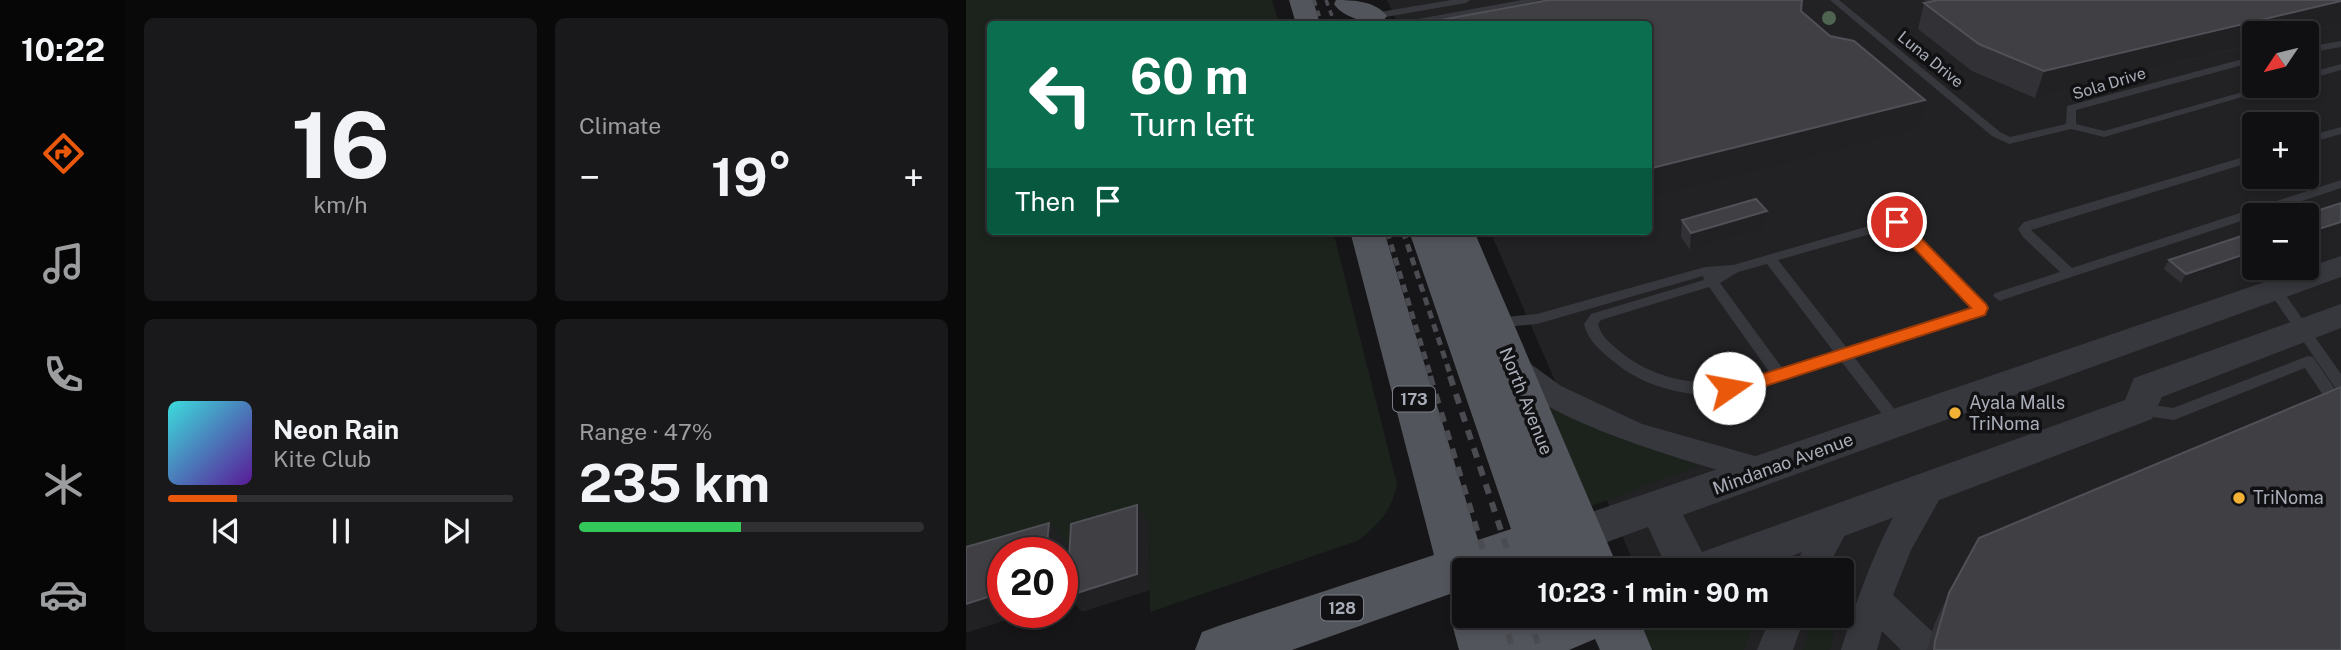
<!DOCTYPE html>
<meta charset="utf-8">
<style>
:root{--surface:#101012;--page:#19191b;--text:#f1f3f6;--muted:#9c9d9f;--line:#303032;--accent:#ea580c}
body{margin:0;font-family:"Public Sans",sans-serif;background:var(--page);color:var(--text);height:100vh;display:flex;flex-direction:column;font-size:26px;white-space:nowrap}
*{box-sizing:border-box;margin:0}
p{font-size:23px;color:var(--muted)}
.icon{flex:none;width:38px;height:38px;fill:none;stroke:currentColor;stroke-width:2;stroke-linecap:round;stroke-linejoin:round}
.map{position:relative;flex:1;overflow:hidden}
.sheet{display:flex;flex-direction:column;gap:18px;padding:18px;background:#09090a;width:840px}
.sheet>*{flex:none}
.hud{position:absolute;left:21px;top:21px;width:665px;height:214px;border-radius:7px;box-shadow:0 4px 10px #0003,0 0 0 2px var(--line);background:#0b6e4f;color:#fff;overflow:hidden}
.needle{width:46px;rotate:235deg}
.fabs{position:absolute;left:1276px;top:21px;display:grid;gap:14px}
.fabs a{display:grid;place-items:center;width:77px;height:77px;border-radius:7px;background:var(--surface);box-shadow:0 4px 10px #0003,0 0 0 2px var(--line);font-size:35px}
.speed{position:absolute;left:21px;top:537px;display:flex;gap:14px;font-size:35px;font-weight:700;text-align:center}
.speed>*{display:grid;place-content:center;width:91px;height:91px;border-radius:50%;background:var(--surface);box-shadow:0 4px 10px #0003,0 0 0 2px var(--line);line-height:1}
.speed .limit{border:10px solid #d22;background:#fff;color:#111}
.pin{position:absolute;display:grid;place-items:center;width:60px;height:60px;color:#fff;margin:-30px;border:4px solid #fff;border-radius:50%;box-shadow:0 2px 7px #0007}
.me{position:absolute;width:77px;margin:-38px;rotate:78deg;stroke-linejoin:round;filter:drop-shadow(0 0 5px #0008)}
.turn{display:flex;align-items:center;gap:24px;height:147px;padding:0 28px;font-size:32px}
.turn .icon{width:91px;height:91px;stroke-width:2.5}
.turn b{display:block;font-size:49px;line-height:60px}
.then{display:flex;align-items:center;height:66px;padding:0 28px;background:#0003;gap:14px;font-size:26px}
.big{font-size:52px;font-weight:700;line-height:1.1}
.sheet .tile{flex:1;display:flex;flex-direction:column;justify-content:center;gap:10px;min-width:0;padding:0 24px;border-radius:10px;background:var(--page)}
.sheet .dial{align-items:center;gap:0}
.dial b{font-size:91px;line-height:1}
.song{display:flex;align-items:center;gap:21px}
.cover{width:84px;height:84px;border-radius:10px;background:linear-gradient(135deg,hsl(180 70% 55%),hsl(270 70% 35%))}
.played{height:7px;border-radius:4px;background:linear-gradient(90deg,var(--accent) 20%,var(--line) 20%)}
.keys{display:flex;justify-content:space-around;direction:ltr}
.heat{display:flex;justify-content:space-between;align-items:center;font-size:38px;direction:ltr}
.charge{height:10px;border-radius:5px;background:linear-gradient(90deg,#34c759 47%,var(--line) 0)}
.sheet .tiles{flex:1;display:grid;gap:18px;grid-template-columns:repeat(2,1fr)}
.trip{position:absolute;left:486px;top:558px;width:402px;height:70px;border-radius:7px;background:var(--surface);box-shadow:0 4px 10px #0003,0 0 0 2px var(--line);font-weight:700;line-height:70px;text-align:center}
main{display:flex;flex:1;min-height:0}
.tab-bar{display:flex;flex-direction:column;width:126px;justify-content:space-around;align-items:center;background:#060607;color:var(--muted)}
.tab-bar .icon{width:49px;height:49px}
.tab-bar .on{color:var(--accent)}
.tab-bar b{font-size:32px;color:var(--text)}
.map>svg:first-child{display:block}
</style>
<main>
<nav class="tab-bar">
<b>10:22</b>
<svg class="icon on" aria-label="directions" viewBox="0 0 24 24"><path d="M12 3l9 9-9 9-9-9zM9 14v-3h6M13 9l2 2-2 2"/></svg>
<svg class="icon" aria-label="music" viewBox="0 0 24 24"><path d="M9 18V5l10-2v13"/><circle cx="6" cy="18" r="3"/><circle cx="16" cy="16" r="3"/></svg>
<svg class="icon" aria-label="phone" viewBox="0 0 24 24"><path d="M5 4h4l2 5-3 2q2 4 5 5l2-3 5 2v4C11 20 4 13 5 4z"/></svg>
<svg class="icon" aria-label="climate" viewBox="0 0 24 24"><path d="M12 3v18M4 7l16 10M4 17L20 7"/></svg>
<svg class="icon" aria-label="car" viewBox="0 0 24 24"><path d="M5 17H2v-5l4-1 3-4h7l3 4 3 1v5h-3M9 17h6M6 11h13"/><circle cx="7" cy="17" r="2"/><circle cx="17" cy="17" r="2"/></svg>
</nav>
<section class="sheet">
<div class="tiles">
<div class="tile dial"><b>16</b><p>km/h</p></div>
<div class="tile"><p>Climate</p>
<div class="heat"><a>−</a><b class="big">19°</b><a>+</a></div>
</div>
<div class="tile">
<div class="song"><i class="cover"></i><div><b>Neon Rain</b><p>Kite Club</p></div></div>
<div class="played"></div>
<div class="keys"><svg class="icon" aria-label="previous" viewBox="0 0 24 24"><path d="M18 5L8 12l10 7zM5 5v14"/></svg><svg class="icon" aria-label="pause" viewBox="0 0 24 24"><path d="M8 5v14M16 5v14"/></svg><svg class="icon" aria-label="next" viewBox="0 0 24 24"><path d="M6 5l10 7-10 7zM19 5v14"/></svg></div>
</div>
<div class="tile"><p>Range · 47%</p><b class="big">235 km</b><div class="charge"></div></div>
</div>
</section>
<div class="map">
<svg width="1375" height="650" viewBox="0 0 1375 650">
<rect width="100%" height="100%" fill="#161618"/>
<path fill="#222225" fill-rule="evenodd" d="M421,0H1375V650H706L691,616H877V570H671L524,231H682V24H432ZM1288,33H1340V86H1288ZM1288,124H1340V177H1288ZM1288,215H1340V268H1288Z"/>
<path fill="#1c231d" d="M0,0H306L313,24H24V231H367L431,484C426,510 413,525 391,541L184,612L183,522L78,553H37L0,576Z
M578,405L732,466L620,508Z
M697,616H791L778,650H679L669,627Z
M848,616H872L864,650H836Z"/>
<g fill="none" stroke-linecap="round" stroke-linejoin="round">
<path fill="#37383d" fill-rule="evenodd" d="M485,0H504L500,3L408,19L403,16L408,13Z
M556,0H575L453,24H436L441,21Z
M864,0H873L1034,132L1044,137L1100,124L1101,106L1288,56V62L1110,110V124L1138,131L1298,86H1314L1138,137L1105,129L1043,144L1026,136Z
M1375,41V47L1340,53V47Z
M1375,64V70L1340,80V74Z
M1375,127V134L1340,144V137Z
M1288,154V161L1065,230L1106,268L1375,180V188L1039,299L1034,301L1027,296L1029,293L1094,272L1057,237L1052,229L1058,222Z
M931,218L935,219L1019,305L1021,311L1019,314L888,357L936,419L939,423L936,427L931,429L926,427L875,361C845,371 814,383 783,391C739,402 681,391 647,361C634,350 622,341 618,324L625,314L738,280L737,276L571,324L530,328L523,323L530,318L571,314L739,267L767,265ZM929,227L1006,308L881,348L812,260ZM801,264L868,352L817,369L754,283L772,272ZM743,287L804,373C752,390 695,386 652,350C643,342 635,336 632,324L635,320Z
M1309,285L1314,287L1375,374V391L1370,389L1304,293L1302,290Z
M1342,356L1347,357L1375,398V411L1367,410L1339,368L1208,420L1173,415L1168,413L1165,409L1168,405L1173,403L1207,408Z"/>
<path fill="#37383d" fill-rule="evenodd" d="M548,356L558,359L595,386L676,424L810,462L814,471L810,480L799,484C738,465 565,421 534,366L538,359Z
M966,473L977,477L981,486L945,550L927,595L973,638L978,650H935L916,631L911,650H875C887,611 927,487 966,473Z
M870,508L881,512L886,522L860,570H826L859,512Z
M805,616H839L827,650H791Z"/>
<path fill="#37383d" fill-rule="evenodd" d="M1375,256V277L717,515L736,552L1159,400L1168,378L1375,304V328L1196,397L1186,419L789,570H702L682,527L614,552L599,547L593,534L599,521L614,516Z"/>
<path fill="#53555c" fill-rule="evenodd" d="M323,0H347L354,24H330Z
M370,0C387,0 410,1 421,16L417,21C403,25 376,17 368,4Z
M384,231H418L512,540L545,529L443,231H508L653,570H560L559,567L550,570H499V616H536L538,624L560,616H672L686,650H634L629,639L603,650H493L484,616L495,598L484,594L326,650H229L236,632L255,625L468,555Z"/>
<path stroke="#4a4c52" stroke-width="3.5" stroke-dasharray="6 5" stroke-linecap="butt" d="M348,0L356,24
M360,0L369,24"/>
<path stroke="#4a4c52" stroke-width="5" stroke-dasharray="8 6" stroke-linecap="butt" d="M421,231L465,377
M437,231L485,377"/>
<path stroke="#4a4c52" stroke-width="6" stroke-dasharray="10 9" stroke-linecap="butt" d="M464,376L523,570
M484,376L548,570
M537,616L547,650
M563,616L574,650"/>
</g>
<circle fill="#506452" cx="863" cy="18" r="7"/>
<path fill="#323236" d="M957,0H1375V23L1069,98L1006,71L952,29L958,3L963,2Z
M801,211L799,229L724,250L715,237L716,220Z
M1288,232V258L1215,283L1198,269L1203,260Z
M983,593L1375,650H961L968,625Z"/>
<path fill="#212124" d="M1375,1V23L1333,33H1288V44L1069,98L1078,71Z
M959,100L953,128L682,197V169Z
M801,211L799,229L724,250L725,233Z
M1375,222V229L1340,240V233Z
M1288,251V258L1215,283L1220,274Z
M171,505L183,522L184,590L116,612L101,596Z
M83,523L103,546L99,602L96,603V553H80Z
M37,592V612H65L0,633V604Z"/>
<path fill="#3f3f44" stroke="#4f5156" stroke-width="2" d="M583,0H836L835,11L864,36L888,41L959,100L682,169V24H477L475,20Z
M973,0H1375V1L1078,71L1013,44L958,3Z
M790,199L801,211L725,233L716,220Z
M1375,203V222L1340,233V215H1338Z
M1288,232V251L1220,274L1203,260Z
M1375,387V650H968L969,641L983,593L1013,538Z
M171,505V574L101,596L105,524Z
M83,523L80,553H37V592L0,604V547Z"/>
<path fill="#ea580c" stroke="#983908" stroke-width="2" d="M931,218L936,219L1020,304L1022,308L1019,315L781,392L757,393L754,388L757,383L781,379L1005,308L926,225V219Z"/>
<g fill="#f2b134" stroke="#111113" stroke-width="2.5">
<circle cx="989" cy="413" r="7"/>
<circle cx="1273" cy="498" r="7"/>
</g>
<g text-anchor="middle" stroke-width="7" stroke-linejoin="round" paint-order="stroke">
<g font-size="16" fill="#a8adb8" stroke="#111113">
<text transform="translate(965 59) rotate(39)" y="6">Luna Drive</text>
<text transform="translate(1143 83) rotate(-17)" y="6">Sola Drive</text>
</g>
<g fill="#111113" stroke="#7b7e86" stroke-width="2">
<rect x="427" y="386.5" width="42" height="25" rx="5"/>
<rect x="355" y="595.5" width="42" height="25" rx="5"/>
</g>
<g font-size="16" font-weight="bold" fill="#a8adb8">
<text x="448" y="405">173</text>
<text x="376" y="614">128</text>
</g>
<g font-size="18" fill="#a8adb8" stroke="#111113">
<text transform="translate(560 401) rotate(68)" y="6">North Avenue</text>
<text transform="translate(817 464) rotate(-20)" y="6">Mindanao Avenue</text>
</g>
<g font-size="18" fill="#a8adb8" stroke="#111113" text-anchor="start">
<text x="1003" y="409">Ayala Malls<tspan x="1003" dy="21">TriNoma</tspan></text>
<text x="1287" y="504">TriNoma</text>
</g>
</g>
</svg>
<div class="fabs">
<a><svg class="needle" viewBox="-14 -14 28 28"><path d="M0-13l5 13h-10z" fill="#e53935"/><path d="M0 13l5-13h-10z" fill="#9c9d9f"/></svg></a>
<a>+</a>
<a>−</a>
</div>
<div class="speed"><div class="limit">20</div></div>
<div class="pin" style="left:931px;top:222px;background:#d93025"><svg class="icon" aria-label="arrive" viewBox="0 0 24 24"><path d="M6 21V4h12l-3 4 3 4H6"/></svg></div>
<svg class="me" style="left:763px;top:388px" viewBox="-20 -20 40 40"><circle r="19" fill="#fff"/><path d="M0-13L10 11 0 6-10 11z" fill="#ea580c"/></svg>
<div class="trip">10:23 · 1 min · 90 m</div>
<div class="hud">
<div class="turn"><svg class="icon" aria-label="left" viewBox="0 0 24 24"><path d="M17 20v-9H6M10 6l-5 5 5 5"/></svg><div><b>60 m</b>Turn left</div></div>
<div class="then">Then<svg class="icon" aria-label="arrive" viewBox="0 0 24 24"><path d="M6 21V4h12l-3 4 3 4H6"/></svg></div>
</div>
</div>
</main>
